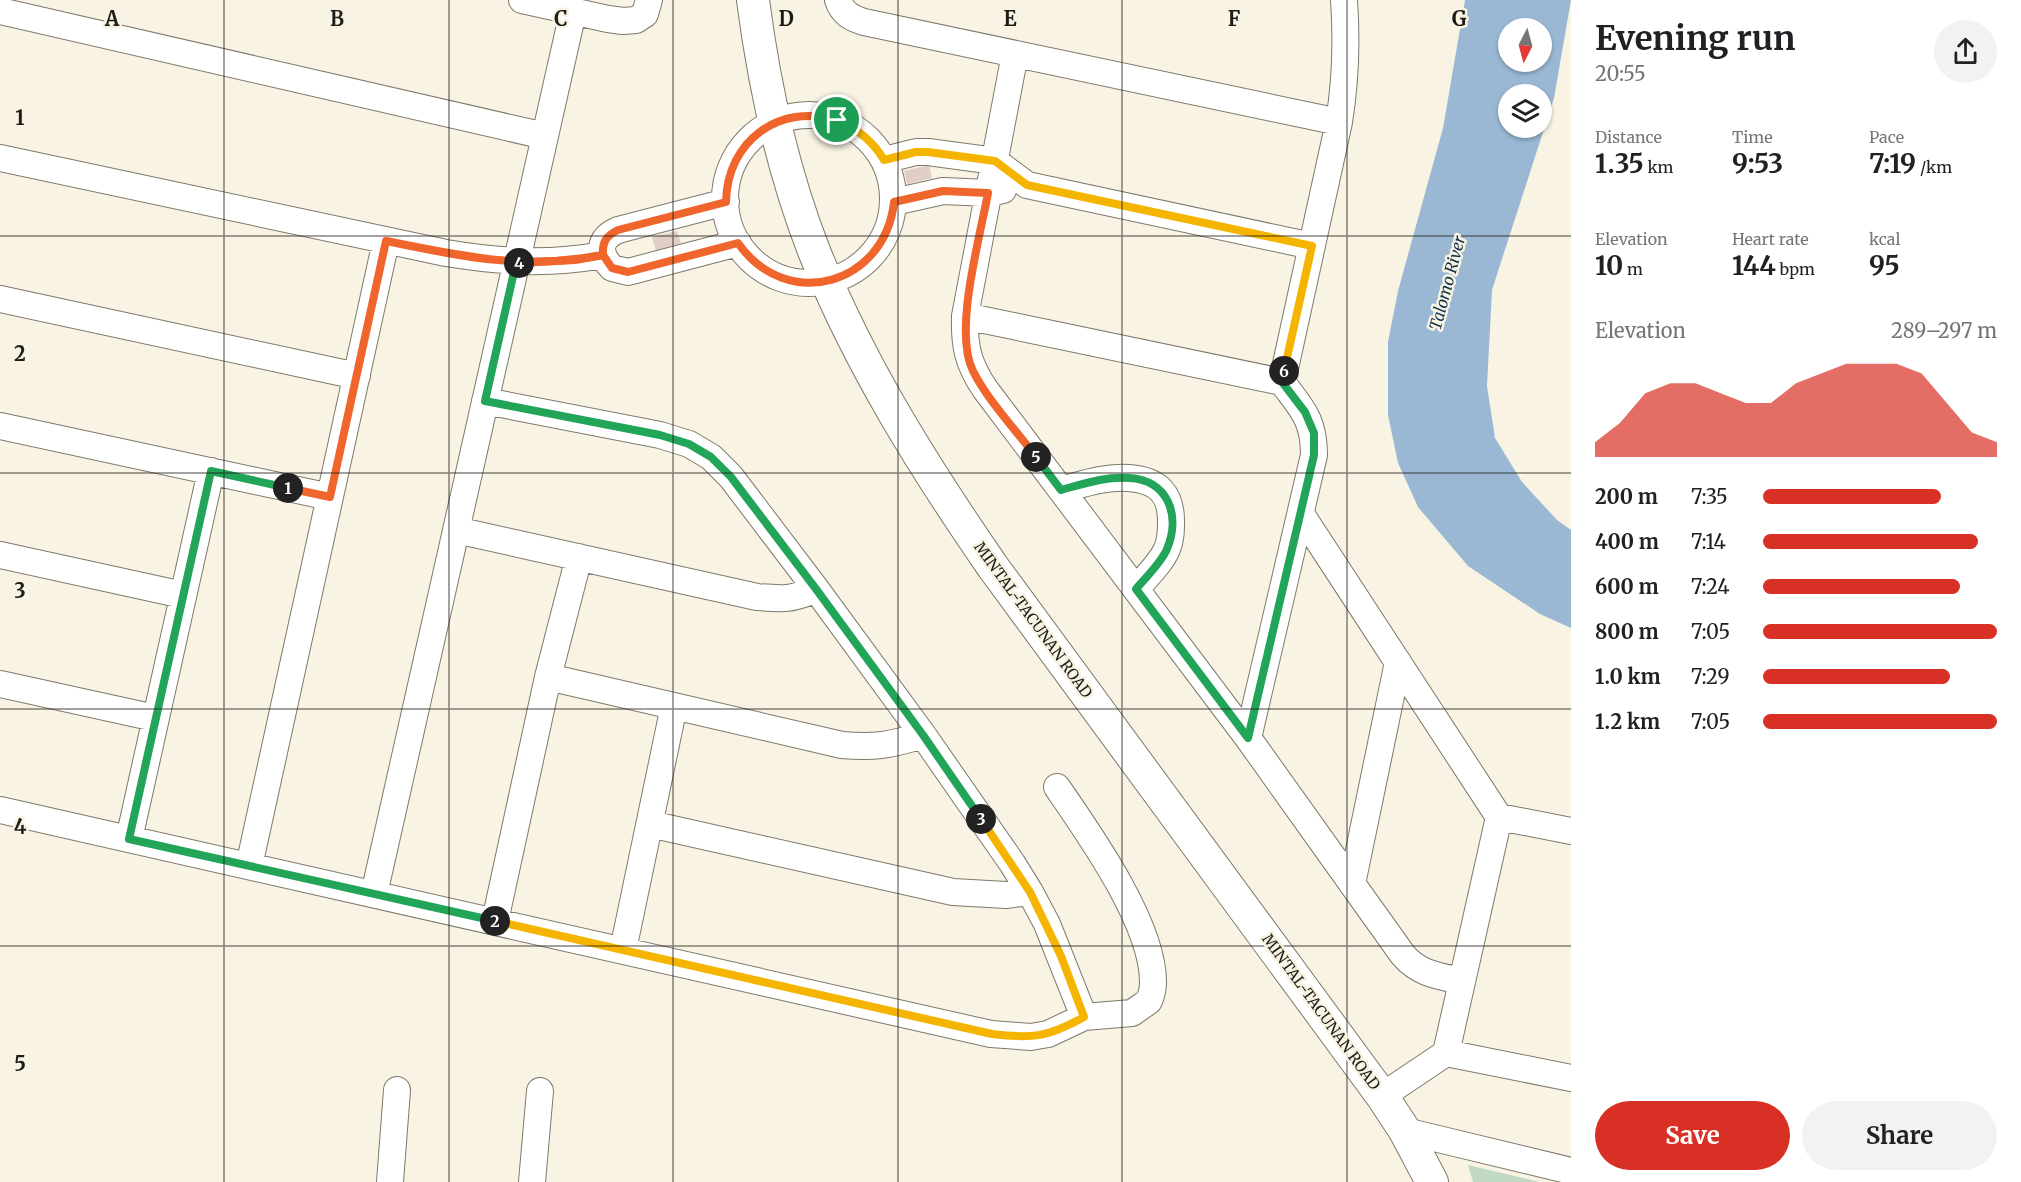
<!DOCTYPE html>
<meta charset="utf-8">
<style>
body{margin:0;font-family:Merriweather,serif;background:#f2f2f2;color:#202124;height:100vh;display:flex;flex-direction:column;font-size:22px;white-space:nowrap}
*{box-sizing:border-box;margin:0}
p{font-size:20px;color:#757577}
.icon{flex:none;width:33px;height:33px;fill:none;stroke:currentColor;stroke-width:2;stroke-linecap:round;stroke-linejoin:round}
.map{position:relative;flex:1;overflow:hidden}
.drawer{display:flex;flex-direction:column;background:#fff;width:450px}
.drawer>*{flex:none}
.needle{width:39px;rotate:186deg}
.controls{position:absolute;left:1498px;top:18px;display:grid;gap:12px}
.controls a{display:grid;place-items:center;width:54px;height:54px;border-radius:50%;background:#fff;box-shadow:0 2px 4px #0004;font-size:30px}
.pin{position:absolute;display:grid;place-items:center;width:51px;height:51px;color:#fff;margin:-26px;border:3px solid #fff;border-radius:50%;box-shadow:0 2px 6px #0007}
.km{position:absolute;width:30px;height:30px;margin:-15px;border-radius:50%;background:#222;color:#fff;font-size:16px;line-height:30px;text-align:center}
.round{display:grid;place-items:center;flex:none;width:63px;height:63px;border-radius:32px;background:#f2f2f2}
.summary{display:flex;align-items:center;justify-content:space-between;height:102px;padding:0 24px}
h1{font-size:33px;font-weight:700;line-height:45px}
.figures{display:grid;grid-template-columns:repeat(3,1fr);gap:9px;height:102px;padding:6px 24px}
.figures div{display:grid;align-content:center}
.figures b{font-size:26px;font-weight:700}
.figures small{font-size:16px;font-weight:400}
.figures p{font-size:16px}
.chart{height:168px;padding:12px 24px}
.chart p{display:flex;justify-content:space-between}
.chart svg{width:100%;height:108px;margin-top:6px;fill:#d93025;opacity:.7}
.primary-button{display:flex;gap:12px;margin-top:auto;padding:12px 24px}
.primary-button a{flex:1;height:69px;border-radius:36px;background:#d93025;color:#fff;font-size:24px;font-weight:700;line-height:69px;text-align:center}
.primary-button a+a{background:#f2f2f2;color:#202124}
ul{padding:0 24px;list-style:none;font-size:20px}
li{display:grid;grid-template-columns:96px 72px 1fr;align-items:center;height:45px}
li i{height:15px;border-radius:8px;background:#d93025}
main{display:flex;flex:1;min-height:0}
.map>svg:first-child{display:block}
.green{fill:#c0d9c5}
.water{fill:#9ab8d4;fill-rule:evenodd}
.building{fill:#e1cec7}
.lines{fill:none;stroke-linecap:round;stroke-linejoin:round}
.minor-casing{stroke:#7e796a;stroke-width:28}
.tertiary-casing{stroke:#7e796a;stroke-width:34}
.minor{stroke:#fff;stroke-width:26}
.tertiary{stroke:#fff;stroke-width:32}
.split-1-casing{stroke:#fff;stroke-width:12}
.split-2-casing{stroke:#fff;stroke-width:12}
.split-3-casing{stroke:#fff;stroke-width:12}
.split-4-casing{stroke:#fff;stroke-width:12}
.split-5-casing{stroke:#fff;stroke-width:12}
.split-6-casing{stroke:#fff;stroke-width:12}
.split-7-casing{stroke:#fff;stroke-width:12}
.split-1{stroke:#f0652b;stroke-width:8}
.split-2{stroke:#22a559;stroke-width:8}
.split-3{stroke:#f5b400;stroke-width:8}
.split-4{stroke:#22a559;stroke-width:8}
.split-5{stroke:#f0652b;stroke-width:8}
.split-6{stroke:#22a559;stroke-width:8}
.split-7{stroke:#f5b400;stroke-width:8}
.grid{fill:none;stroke:#1d1c16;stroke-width:1.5;stroke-opacity:0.55}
.labels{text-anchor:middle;stroke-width:5;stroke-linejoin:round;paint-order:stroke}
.street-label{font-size:15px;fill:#1d1c16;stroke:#f8f3e2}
.water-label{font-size:16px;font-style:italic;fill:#0c304d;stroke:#f8f3e2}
.grid-label{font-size:20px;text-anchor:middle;font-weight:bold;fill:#1d1c16;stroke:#f8f3e2;stroke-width:5;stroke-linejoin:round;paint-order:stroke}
</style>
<main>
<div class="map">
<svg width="1571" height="1182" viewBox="0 0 1571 1182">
<rect width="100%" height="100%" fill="#f8f3e2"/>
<!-- green -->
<path class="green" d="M 1468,1165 L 1540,1182 L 1473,1182 Z"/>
<!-- water -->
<path class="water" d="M 1465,0 L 1571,0 L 1554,98 L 1492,290 L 1487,386 L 1495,438 L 1522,482 L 1557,520 L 1571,530 L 1571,628 L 1540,614 L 1468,566 L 1418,507 L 1398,463 L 1388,415 L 1388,342 L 1398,291 L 1443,128 ZM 1509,28 L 1542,28 L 1542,62 L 1509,62 ZM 1509,94 L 1542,94 L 1542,128 L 1509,128 Z"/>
<!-- building -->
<path class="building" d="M 929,165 L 932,178 L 907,184 L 904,171 Z
M 677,231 L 681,243 L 656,251 L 652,237 Z"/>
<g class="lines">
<defs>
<path id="minor" d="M 522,0 L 608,19 L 623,21 L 636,20 L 645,14 L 649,0
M 838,0 C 842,13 851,18 864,22 L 1339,122
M 0,11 L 545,136
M 1015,54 L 965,316 C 964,346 968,364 985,389 L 1248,738 L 1403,955 C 1419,974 1439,976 1462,981
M725 199a84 84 0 1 1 168 0a84 84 0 1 1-168 0Z
M 0,158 L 446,253 C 501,262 547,265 603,255
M 884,160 L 916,152 L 928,152 L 995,161 L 1027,185 L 1312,246
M 726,202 L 618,230 C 598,239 598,253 612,268 L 628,272 L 738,243
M 894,202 L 943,191 L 988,193 L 1003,190
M 0,299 L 357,376
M 965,316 L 1282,382 C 1302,409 1314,419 1314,455 L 1248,738
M 1282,382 L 1339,122 C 1346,79 1347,43 1344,0
M 485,401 L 660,435 L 689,444 L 711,457 L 731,477 L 816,589 L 923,735 L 1012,863 L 1030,892 L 1047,924 L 1084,1017
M 0,426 L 330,497
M 1061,490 C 1083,484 1106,476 1129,478 C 1158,480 1171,494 1171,521 C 1171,530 1171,540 1167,549 C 1161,563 1146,577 1136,589
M 1301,514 L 1499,817 L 1571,831
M 456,530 L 757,597 C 783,599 792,600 816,589
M 0,555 L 183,595
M 548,677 L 842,745 C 875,748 891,745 923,735
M 0,684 L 155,718
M 0,810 L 991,1034 L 1031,1037 L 1048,1034 L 1084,1017 L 1132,1013 L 1149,1001 C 1151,996 1153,989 1153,983 C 1154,925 1090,835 1057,787
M 650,824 L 953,892 L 1006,895 L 1030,892
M 129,839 L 211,471
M 249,866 L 386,241
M 1352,884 L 1398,662
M 374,894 L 573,12
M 495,921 L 548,677 L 579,557
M 623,950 L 674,706
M 1446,1053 L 1571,1078
M 1382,1096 L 1446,1053 L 1499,817
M 1405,1131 L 1571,1171
M 390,1182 L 397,1090
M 532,1182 L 540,1091"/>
<path id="tertiary" d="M 753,0 C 764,85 783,172 814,251 C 859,364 924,467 993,567 L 1382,1096 L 1405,1131 L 1432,1182"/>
</defs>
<!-- minor casing -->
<use href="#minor" class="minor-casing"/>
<!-- tertiary casing -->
<use href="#tertiary" class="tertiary-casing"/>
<!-- minor -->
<use href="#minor" class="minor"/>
<!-- tertiary -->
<use href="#tertiary" class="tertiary"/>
</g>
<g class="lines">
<defs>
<path id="split-1" d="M 288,488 L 330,497 L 386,241 C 465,257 522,270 603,255 C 602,242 606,236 618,230 L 726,202 C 727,141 779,103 837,120"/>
<path id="split-2" d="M 288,488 L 211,471 L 129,839 L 495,921"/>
<path id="split-3" d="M 495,921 L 992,1034 C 1033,1039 1048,1037 1084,1017 L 1061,956 L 1030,892 L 981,819"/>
<path id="split-4" d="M 519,263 L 516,263 L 485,401 L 660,435 L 689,444 L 711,457 L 731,477 L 816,589 L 923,735 L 981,819"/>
<path id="split-5" d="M 519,263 L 575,260 L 603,255 L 612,268 L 628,272 L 738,243 C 787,313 885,285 894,202 L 943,191 L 988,193 C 980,238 953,331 973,371 C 988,401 1016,430 1036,457"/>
<path id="split-6" d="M 1036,457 L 1061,490 C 1083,484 1106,476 1129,478 C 1168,480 1181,515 1167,549 C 1161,563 1146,577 1136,589 L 1248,738 L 1314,455 L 1314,433 L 1305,412 L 1282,382 L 1284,371"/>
<path id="split-7" d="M 837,120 C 858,129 873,141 884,160 L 916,152 L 928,152 L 995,161 L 1027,185 L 1312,246 L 1284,371"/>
</defs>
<!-- split-1 casing -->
<use href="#split-1" class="split-1-casing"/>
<!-- split-2 casing -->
<use href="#split-2" class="split-2-casing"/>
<!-- split-3 casing -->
<use href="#split-3" class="split-3-casing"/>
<!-- split-4 casing -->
<use href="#split-4" class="split-4-casing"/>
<!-- split-5 casing -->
<use href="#split-5" class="split-5-casing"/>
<!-- split-6 casing -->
<use href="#split-6" class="split-6-casing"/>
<!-- split-7 casing -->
<use href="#split-7" class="split-7-casing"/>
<!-- split-1 -->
<use href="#split-1" class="split-1"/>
<!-- split-2 -->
<use href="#split-2" class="split-2"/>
<!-- split-3 -->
<use href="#split-3" class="split-3"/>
<!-- split-4 -->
<use href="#split-4" class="split-4"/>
<!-- split-5 -->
<use href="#split-5" class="split-5"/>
<!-- split-6 -->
<use href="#split-6" class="split-6"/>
<!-- split-7 -->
<use href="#split-7" class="split-7"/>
</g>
<!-- grid -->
<path class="grid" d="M 224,0 L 224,1182M 449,0 L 449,1182M 673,0 L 673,1182M 898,0 L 898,1182M 1122,0 L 1122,1182M 1347,0 L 1347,1182M 0,236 L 1571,236M 0,473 L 1571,473M 0,709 L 1571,709M 0,946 L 1571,946"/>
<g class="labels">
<!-- street labels -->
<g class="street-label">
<text transform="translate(1033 620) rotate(54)" y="5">MINTAL-TACUNAN ROAD</text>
<text transform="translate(1321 1012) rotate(54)" y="5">MINTAL-TACUNAN ROAD</text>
</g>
<!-- water labels -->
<g class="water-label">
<text transform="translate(1447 283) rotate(-75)" y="6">Talomo River</text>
</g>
</g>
<g class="grid-label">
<text x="112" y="26">A</text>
<text x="337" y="26">B</text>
<text x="561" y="26">C</text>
<text x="786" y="26">D</text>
<text x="1010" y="26">E</text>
<text x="1234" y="26">F</text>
<text x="1459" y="26">G</text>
<text x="20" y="125">1</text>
<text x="20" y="361">2</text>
<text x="20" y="598">3</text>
<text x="20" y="834">4</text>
<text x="20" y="1071">5</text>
</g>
</svg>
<div class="controls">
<a><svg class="needle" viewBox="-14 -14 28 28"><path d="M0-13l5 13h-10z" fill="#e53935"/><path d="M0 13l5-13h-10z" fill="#757577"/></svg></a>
<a><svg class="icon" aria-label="layers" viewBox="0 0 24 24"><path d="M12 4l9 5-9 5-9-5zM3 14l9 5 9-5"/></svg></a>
</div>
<div class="pin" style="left:837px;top:120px;background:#1e9e55"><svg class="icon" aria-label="arrive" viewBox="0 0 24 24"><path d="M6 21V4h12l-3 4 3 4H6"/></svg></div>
<b class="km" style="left:288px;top:488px">1</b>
<b class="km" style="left:495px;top:921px">2</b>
<b class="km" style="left:981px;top:819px">3</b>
<b class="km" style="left:519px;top:263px">4</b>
<b class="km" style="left:1036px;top:457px">5</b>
<b class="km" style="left:1284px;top:371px">6</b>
</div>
<section class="drawer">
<div class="summary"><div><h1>Evening run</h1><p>20:55</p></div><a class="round"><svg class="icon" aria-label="share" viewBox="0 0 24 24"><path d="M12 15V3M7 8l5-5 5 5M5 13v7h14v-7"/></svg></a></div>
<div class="figures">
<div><p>Distance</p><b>1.35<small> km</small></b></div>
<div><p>Time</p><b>9:53</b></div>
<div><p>Pace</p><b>7:19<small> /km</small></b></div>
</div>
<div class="figures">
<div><p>Elevation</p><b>10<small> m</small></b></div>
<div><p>Heart rate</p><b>144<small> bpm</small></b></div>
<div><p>kcal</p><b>95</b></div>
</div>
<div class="chart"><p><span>Elevation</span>289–297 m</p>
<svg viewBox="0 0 160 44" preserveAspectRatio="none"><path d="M0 44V38L10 30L20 18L30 14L40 14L50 18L60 22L70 22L80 14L90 10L100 6L110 6L120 6L130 10L140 22L150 34L160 38V44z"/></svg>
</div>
<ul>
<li><b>200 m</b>7:35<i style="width:76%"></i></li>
<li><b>400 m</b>7:14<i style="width:92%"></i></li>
<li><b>600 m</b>7:24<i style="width:84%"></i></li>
<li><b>800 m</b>7:05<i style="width:100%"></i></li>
<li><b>1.0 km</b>7:29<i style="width:80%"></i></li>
<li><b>1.2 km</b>7:05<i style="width:100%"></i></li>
</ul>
<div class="primary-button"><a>Save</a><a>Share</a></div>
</section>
</main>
